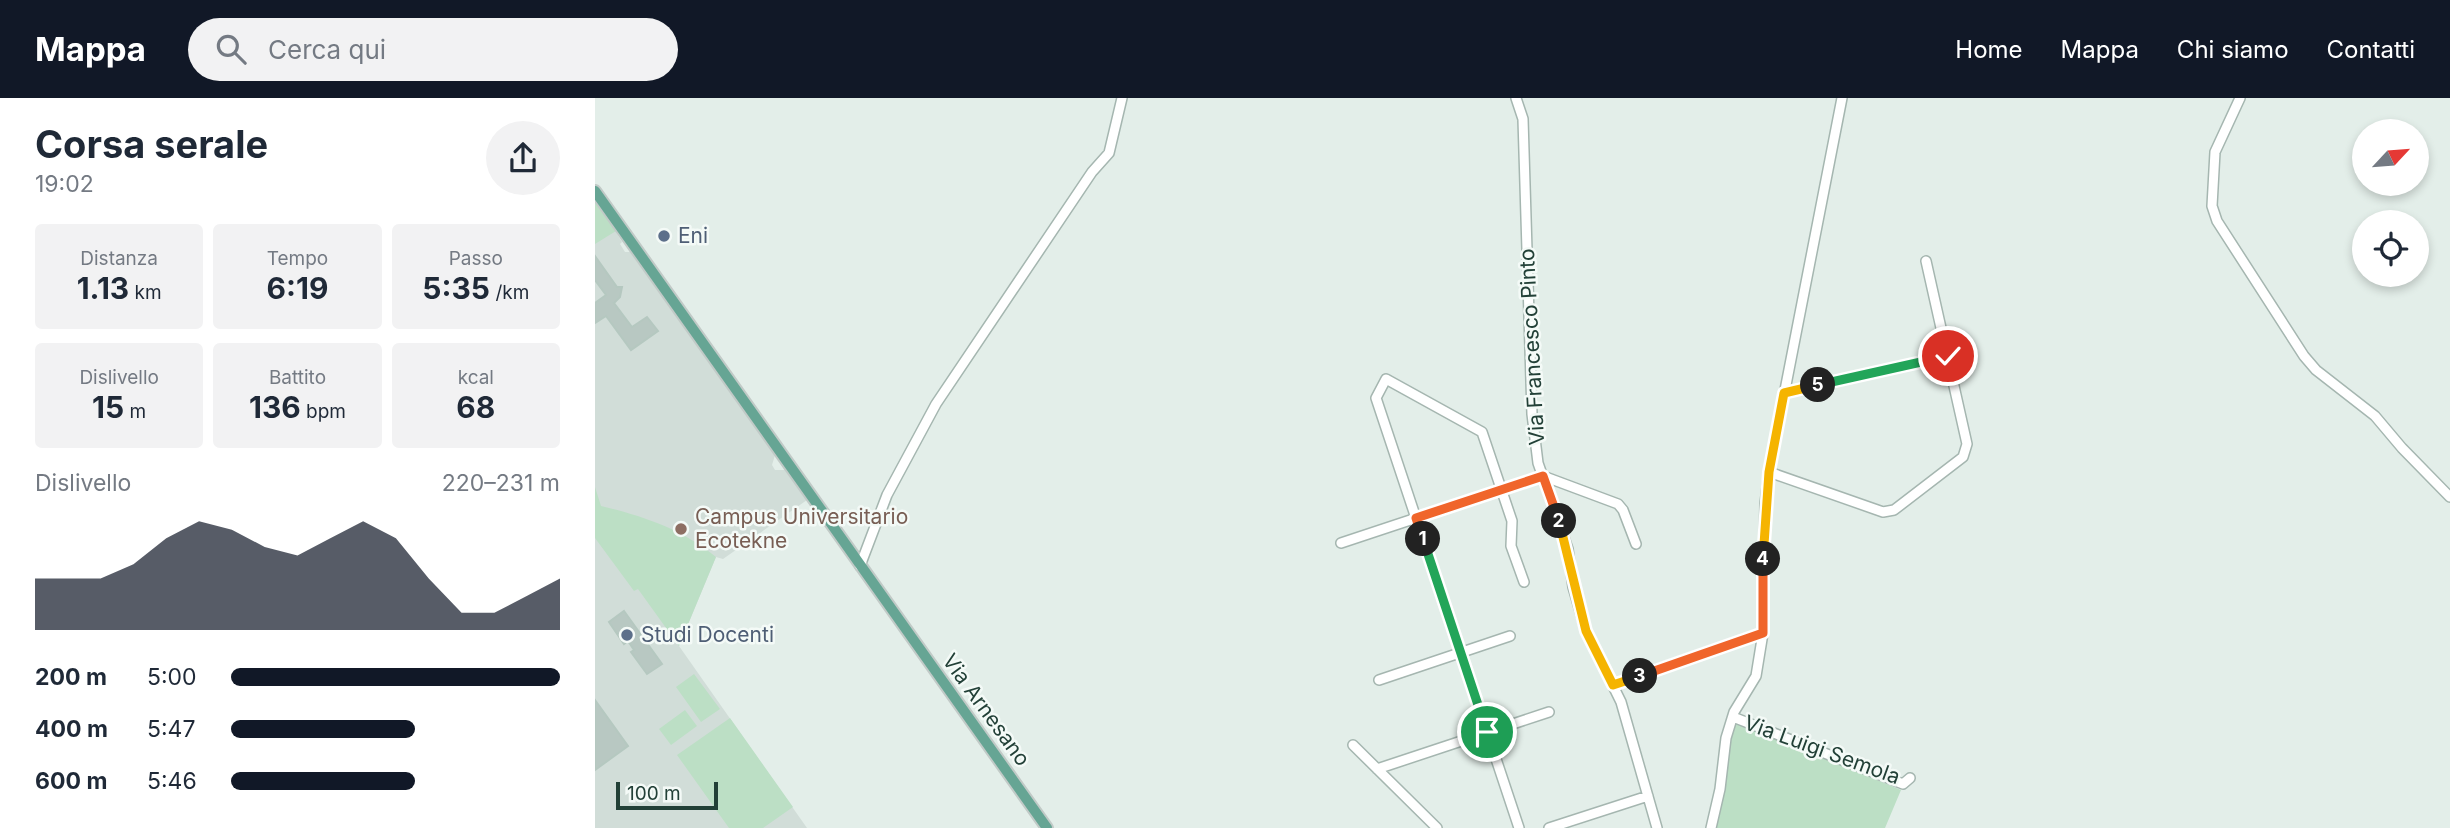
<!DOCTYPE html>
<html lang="it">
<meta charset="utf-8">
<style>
body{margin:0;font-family:Inter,sans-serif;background:#f2f2f3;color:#1f2937;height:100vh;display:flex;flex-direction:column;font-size:26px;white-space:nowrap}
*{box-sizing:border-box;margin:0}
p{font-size:23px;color:#747a83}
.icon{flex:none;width:38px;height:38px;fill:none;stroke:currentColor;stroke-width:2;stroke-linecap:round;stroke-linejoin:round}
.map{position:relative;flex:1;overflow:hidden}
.panel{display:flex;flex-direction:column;background:#fff;width:595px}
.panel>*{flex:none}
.needle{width:46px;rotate:64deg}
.buttons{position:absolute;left:1757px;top:21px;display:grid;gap:14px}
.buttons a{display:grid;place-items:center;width:77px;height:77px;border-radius:50%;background:#fff;box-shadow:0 4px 10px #0003;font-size:35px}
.scale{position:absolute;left:21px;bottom:18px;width:102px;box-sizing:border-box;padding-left:7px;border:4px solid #224037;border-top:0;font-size:19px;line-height:24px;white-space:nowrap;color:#224037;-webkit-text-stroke:5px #f4faf7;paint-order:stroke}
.pin{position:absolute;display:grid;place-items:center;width:60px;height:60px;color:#fff;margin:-30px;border:4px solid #fff;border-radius:50%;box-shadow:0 2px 7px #0007}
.km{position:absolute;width:35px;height:35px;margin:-18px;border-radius:50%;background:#222;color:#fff;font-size:19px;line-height:35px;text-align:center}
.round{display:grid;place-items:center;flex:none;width:74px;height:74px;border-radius:37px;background:#f2f2f3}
.headline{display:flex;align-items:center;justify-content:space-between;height:119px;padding:0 35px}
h1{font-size:38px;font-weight:700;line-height:52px}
.stats{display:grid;grid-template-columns:repeat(3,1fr);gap:10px;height:119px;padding:7px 35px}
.stats div{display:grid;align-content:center;border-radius:7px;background:#f2f2f3;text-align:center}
.stats b{font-size:30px;font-weight:700}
.stats small{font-size:19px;font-weight:400}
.stats p{font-size:19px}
.chart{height:196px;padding:14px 35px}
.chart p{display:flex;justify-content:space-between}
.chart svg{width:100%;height:126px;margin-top:7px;fill:#111827;opacity:.7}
ul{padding:0 35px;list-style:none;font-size:23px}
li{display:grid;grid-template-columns:112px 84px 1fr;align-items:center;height:52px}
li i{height:18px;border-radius:9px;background:#111827}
header{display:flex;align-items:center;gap:42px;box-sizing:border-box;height:98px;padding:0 35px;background:#111827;color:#fff}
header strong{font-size:33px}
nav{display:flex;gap:38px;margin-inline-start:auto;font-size:24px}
.search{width:490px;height:63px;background:#f2f2f3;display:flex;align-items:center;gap:18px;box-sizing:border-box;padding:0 24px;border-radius:38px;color:#747a83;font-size:26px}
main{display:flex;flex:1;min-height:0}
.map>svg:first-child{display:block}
.built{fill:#d1ddd8}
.green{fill:#bcdfc5}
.building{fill:#b8c8c2;stroke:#b5c8c0;stroke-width:2}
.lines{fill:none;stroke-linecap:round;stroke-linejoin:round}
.minor-casing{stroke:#a5b6b0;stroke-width:12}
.major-casing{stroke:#c1cac7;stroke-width:14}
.minor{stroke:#fff;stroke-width:9}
.major{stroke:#66a594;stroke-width:10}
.split-1-casing{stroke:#fff;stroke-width:14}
.split-2-casing{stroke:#fff;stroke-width:14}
.split-3-casing{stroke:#fff;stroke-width:14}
.split-4-casing{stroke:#fff;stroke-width:14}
.split-5-casing{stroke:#fff;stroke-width:14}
.split-6-casing{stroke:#fff;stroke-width:14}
.split-1{stroke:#22a559;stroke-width:9}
.split-2{stroke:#f0652b;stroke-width:9}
.split-3{stroke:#f5b400;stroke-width:9}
.split-4{stroke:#f0652b;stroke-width:9}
.split-5{stroke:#f5b400;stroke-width:9}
.split-6{stroke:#22a559;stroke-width:9}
.service-dot{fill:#5c6f8a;stroke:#f4faf7;stroke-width:2.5}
.education-dot{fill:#8d6e63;stroke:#f4faf7;stroke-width:2.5}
.labels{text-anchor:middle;stroke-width:5;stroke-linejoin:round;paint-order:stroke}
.service-label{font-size:21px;fill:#4e5e75;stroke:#f4faf7;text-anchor:start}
.street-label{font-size:21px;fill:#224037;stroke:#f4faf7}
.education-label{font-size:21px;fill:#785e54;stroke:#f4faf7;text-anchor:start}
</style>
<header>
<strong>Mappa</strong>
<div class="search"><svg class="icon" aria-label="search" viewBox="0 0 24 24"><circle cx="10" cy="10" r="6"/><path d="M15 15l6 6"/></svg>Cerca qui</div>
<nav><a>Home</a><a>Mappa</a><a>Chi siamo</a><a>Contatti</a></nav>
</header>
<main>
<section class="panel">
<div class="headline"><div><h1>Corsa serale</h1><p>19:02</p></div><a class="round"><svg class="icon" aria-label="share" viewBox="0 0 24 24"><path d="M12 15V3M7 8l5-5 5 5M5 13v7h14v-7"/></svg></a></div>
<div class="stats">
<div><p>Distanza</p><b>1.13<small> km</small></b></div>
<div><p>Tempo</p><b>6:19</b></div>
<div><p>Passo</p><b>5:35<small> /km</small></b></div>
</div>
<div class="stats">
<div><p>Dislivello</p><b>15<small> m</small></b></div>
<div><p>Battito</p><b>136<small> bpm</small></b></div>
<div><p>kcal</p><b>68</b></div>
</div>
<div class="chart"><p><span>Dislivello</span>220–231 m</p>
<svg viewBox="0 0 160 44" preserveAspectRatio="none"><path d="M0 44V26L10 26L20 26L30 21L40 12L50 6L60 9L70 15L80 18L90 12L100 6L110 12L120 26L130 38L140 38L150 32L160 26V44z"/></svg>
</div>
<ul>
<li><b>200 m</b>5:00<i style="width:100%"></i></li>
<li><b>400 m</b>5:47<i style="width:56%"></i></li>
<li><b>600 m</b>5:46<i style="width:56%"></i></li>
</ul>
</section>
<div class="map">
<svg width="1855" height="730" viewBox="0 0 1855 730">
<rect width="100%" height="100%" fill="#e3eee9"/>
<!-- built -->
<path class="built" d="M 0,100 L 27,144 L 25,146 L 30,154 L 35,154 L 180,357 L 177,367 L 180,372 L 190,372 L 212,402 L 128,461 L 121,459 L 84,548 L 212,730 L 0,730 Z"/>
<!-- green -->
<path class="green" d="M 0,100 L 21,133 L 0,146 Z
M 0,389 L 6,408 C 48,418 87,431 121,459 L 84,548 L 43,491 L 39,493 L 0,440 Z
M 99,576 L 125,611 L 106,624 L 81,589 Z
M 90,612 L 102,628 L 76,647 L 64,631 Z
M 135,620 L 198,709 L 168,730 L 134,730 L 82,657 Z
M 1140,623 L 1306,692 L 1290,730 L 1119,730 L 1133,641 Z"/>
<!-- building -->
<path class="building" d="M 0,158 L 22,189 L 27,189 L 25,199 L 19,205 L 37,229 L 52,219 L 63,233 L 36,252 L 11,218 L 0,225 L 0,205 L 11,197 L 0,182 Z
M 29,513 L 67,566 L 52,576 L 36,554 L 39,552 L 33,543 L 29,546 L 14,524 Z
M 0,602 L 33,648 L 0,672 Z"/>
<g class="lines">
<defs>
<path id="minor" d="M 921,0 L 928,21 L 937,316 L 943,365 L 973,451 L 978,489 L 991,533 L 1026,604 L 1062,730
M 1645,0 L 1620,54 L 1617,108 L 1622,123 L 1709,258 L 1721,272 L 1780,318 L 1807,350 L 1855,399
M 1189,295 L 1353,258
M 1174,374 L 1288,414 L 1299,412 L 1368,359 L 1372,346 L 1331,163
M 746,445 L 948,378 L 1023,406 L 1028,412 L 1041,446
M 265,468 L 292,397 L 341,306 L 497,74 L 514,55 L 527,0
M 784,582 L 915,538
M 1018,587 L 1168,535
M 1138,619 L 1308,686 L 1315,680
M 758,647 L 842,730
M 782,671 L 954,614
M 924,730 L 781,300 L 791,281 L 887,334 L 917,423 L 916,448 L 929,484
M 954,730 L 1053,698
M 1116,730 L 1125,691 L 1131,640 L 1139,614 L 1161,578 L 1168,535 L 1170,406 L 1174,374 L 1247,0"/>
<path id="major" d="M 0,93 L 452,730"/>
</defs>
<!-- minor casing -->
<use href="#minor" class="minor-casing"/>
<!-- major casing -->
<use href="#major" class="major-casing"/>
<!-- minor -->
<use href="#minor" class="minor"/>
<!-- major -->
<use href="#major" class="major"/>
</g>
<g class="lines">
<defs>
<path id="split-1" d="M 828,441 L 892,634"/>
<path id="split-2" d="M 828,441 L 821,420 L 948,378 L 964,423"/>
<path id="split-3" d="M 964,423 L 991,533 L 1018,587 L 1045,578"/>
<path id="split-4" d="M 1045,578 L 1168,535 L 1168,461"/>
<path id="split-5" d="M 1168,461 L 1174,374 L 1189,295 L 1223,287"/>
<path id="split-6" d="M 1223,287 L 1353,258"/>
</defs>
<!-- split-1 casing -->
<use href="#split-1" class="split-1-casing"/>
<!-- split-2 casing -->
<use href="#split-2" class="split-2-casing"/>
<!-- split-3 casing -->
<use href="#split-3" class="split-3-casing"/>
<!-- split-4 casing -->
<use href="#split-4" class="split-4-casing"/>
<!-- split-5 casing -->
<use href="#split-5" class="split-5-casing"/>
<!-- split-6 casing -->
<use href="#split-6" class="split-6-casing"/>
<!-- split-1 -->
<use href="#split-1" class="split-1"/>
<!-- split-2 -->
<use href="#split-2" class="split-2"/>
<!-- split-3 -->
<use href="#split-3" class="split-3"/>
<!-- split-4 -->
<use href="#split-4" class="split-4"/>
<!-- split-5 -->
<use href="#split-5" class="split-5"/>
<!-- split-6 -->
<use href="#split-6" class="split-6"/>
</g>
<!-- markers -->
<g class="service-dot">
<circle cx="69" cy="138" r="7"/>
<circle cx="32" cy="537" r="7"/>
</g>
<circle class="education-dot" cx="86" cy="431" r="7"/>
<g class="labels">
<!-- service labels -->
<g class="service-label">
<text x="83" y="145">Eni</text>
<text x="46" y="544">Studi Docenti</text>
</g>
<!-- street labels -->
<g class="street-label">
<text transform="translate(937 249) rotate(-93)" y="7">Via Francesco Pinto</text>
<text transform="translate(391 612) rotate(54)" y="7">Via Arnesano</text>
<text transform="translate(1227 652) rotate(20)" y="7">Via Luigi Semola</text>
</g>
<!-- education labels -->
<g class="education-label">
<text x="100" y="426">Campus Universitario<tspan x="100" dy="24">Ecotekne</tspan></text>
</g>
</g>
</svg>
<div class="buttons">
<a><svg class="needle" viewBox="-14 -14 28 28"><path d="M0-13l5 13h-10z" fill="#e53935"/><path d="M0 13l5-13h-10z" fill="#747a83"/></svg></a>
<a><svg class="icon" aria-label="locate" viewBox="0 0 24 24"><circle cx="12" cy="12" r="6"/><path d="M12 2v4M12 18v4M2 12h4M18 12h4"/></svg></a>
</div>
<div class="scale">100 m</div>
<div class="pin" style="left:892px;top:634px;background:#1e9e55"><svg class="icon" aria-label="arrive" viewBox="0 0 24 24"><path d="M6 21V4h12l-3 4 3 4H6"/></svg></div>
<div class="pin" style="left:1353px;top:258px;background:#d93025"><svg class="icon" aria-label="check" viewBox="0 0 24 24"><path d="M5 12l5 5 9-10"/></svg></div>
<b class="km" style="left:828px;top:441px">1</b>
<b class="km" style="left:964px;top:423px">2</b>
<b class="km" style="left:1045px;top:578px">3</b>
<b class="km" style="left:1168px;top:461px">4</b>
<b class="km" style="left:1223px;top:287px">5</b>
</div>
</main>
